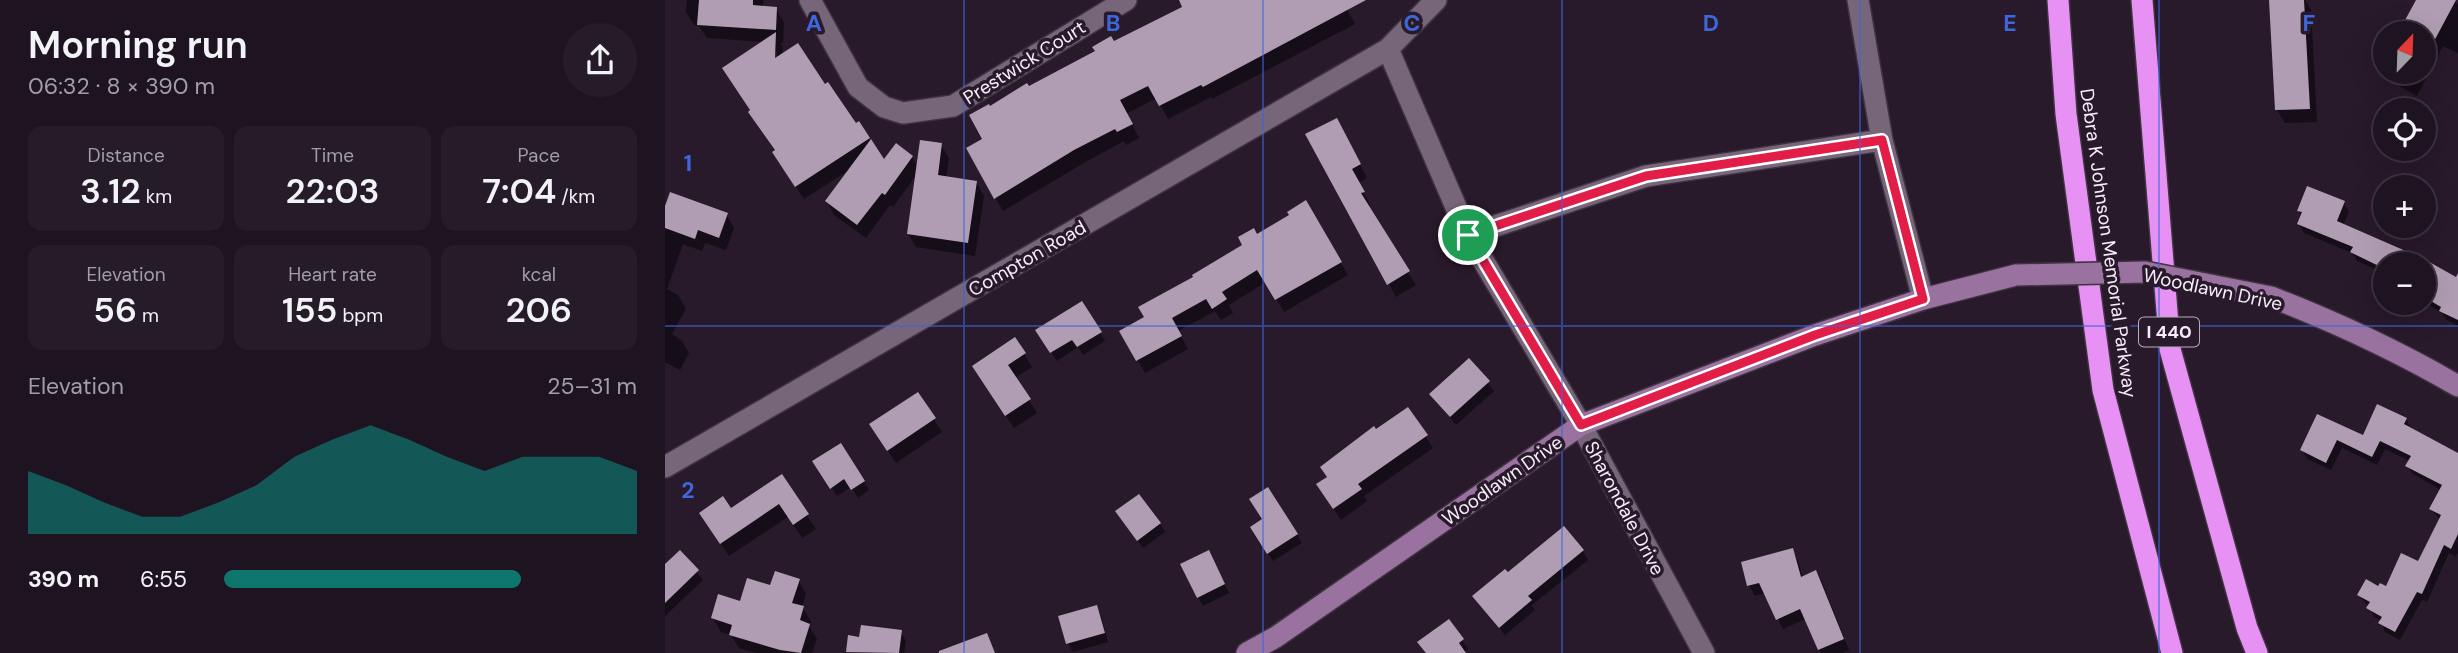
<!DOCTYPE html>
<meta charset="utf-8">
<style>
body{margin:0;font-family:"DM Sans",sans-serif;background:#261c29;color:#f1f3f6;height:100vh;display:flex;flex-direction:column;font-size:26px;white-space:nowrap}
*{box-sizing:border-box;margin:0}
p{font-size:23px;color:#a19ea5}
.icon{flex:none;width:38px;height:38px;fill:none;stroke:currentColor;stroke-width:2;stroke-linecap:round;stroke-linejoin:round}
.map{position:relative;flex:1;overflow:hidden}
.details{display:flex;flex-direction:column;background:#1e1320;width:665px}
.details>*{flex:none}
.needle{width:46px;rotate:23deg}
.buttons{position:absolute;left:1708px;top:21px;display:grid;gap:14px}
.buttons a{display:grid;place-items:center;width:63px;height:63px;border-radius:50%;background:#1e1320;box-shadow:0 7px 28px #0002,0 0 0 2px #3c323e;font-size:35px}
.pin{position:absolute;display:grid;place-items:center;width:60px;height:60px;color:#fff;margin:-30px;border:4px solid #fff;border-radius:50%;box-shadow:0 2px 7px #0007}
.round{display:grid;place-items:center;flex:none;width:74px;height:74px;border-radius:37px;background:#261c29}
.headline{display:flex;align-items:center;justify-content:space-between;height:119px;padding:0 28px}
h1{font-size:38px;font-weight:600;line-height:52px}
.figures{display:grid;grid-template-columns:repeat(3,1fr);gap:10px;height:119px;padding:7px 28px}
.figures div{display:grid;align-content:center;border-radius:14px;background:#261c29;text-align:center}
.figures b{font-size:35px;font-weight:600}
.figures small{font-size:19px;font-weight:400}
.figures p{font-size:19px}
.chart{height:196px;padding:14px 28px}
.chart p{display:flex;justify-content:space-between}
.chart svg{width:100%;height:126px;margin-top:7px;fill:#0f766e;opacity:.7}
ul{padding:0 28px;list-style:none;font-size:23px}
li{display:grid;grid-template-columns:112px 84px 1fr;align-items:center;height:52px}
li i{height:18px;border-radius:9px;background:#0f766e}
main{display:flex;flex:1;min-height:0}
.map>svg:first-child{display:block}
.shadow{fill:#0007;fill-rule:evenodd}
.building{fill:#b19db3}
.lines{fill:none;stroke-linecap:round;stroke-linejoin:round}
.street-casing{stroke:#3f3341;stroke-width:24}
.secondary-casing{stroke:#3f3341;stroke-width:24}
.highway-casing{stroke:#3f3341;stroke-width:24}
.street{stroke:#77657a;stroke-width:21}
.secondary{stroke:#99729f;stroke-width:21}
.highway{stroke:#e791f4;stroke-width:21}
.secondary-bridge-casing{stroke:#3f3341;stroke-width:24;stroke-linecap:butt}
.secondary-bridge{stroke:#99729f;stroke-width:21}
.route-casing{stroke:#fff;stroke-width:14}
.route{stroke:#e11d48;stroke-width:9}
.grid{fill:none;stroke:#3e66dd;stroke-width:2;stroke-opacity:0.55}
.labels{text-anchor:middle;stroke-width:7;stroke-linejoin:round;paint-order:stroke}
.shield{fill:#28192b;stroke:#b9adbb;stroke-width:2}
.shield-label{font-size:18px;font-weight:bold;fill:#f7edf9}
.street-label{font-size:19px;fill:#f7edf9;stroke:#28192b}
.grid-label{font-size:23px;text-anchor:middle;font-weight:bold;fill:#3e66dd;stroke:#28192b;stroke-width:7;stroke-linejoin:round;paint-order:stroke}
</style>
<main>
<section class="details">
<div class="headline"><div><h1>Morning run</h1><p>06:32 · 8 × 390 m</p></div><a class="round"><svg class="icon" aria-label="share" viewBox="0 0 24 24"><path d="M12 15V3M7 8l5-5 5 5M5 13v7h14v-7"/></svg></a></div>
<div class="figures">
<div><p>Distance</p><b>3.12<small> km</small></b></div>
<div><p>Time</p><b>22:03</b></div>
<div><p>Pace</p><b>7:04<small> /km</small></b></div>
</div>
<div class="figures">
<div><p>Elevation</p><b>56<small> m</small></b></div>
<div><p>Heart rate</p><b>155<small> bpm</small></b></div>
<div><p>kcal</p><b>206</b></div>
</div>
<div class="chart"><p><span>Elevation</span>25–31 m</p>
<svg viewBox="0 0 160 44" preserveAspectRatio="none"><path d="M0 44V22L10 27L20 33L30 38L40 38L50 33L60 27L70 17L80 11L90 6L100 11L110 17L120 22L130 17L140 17L150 17L160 22V44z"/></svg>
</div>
<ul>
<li><b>390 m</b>6:55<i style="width:72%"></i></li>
</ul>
</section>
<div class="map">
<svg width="1793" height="653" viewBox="0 0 1793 653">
<rect width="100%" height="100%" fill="#28192b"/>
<!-- shadow -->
<path class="shadow" d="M 22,0 L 99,0 L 97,8 L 111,9 L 119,22 L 118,43 L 115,43 L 118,47 L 117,55 L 160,87 L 191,125 L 193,123 L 219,162 L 247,157 L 253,168 L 276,145 L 284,158 L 281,178 L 311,182 L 319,196 L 310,256 L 251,247 L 243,234 L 252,174 L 228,207 L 225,205 L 201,238 L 169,215 L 162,201 L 184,170 L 139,199 L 117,166 L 111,152 L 100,42 L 42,38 L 34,26 L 29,25 L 21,12 ZM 108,52 L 112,52 L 111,67 Z
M 528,0 L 677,0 L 690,24 L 547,99 L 546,97 L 503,119 L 492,98 L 461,114 L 474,138 L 461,145 L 459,141 L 417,164 L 338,211 L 303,149 L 319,140 L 324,109 L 520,7 Z
M 1606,0 L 1640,0 L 1646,10 L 1652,122 L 1620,123 L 1612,110 Z
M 1753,0 L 1790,1 L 1793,5 L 1793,53 L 1778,46 L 1752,96 L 1723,80 L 1716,69 L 1720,61 L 1720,72 L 1759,72 L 1759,33 L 1735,33 Z
M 679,134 L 702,178 L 693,183 L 706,206 L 703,207 L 751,285 L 731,297 L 643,135 Z
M 1747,180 L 1765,189 L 1770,197 L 1761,215 L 1759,214 L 1759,187 L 1743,187 Z
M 640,203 L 683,275 L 619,312 L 601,282 L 564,305 L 568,313 L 556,320 L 550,311 L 513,331 L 523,349 L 480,373 L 457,331 L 481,318 L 530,277 L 626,215 Z
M 1679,203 L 1684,212 L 1678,225 L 1751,259 L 1793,281 L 1793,326 L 1782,320 L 1777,313 L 1759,302 L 1759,264 L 1720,264 L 1720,274 L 1692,261 L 1687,253 L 1639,233 L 1634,224 L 1637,216 L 1634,211 Z
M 0,206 L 61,214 L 69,228 L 61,250 L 40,243 L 37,251 L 18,244 L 2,289 L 13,295 L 21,309 L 7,334 L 16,340 L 24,353 L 15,370 L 0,362 Z
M 417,303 L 440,341 L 418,355 L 413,347 L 392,361 L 373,331 Z
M 359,354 L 367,367 L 350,378 L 372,413 L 349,428 L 317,380 Z
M 804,361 L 829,391 L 791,425 L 767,394 Z
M 253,394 L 277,432 L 231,463 L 214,438 Z
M 743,409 L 768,448 L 699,496 L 702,501 L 676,520 L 660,496 L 711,431 Z
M 1653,416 L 1699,438 L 1741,419 L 1746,428 L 1793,455 L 1793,552 L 1791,557 L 1784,553 L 1762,602 L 1757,600 L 1735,640 L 1720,632 L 1716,621 L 1709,617 L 1705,606 L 1700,603 L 1694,595 L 1714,589 L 1722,589 L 1754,563 L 1775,520 L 1766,509 L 1776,490 L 1748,474 L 1742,466 L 1745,461 L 1720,449 L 1712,465 L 1677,448 L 1666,470 L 1642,459 L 1637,450 Z
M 150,461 L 199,482 L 204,490 L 193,498 L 186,487 L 172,496 Z
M 116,476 L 151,529 L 137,538 L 123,517 L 64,556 L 44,526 Z
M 458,521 L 495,524 L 500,532 L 478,548 Z
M 632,534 L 637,543 L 608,561 L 592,537 Z
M 1127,550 L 1133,561 L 1138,578 L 1151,572 L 1157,582 L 1184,650 L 1178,653 L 1156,653 L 1141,619 L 1118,629 L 1100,593 L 1090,596 L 1084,585 Z
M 918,551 L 923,560 L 867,605 L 870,610 L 840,635 L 809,596 L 843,575 Z
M 15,552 L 38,580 L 0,616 L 0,566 Z
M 548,561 L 564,593 L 538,606 L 533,597 Z
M 134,581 L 141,594 L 137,607 L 146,621 L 144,626 L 152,639 L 147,653 L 92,653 L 74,648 L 66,635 L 56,632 L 48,618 L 106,587 Z
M 431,607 L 436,616 L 443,642 L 408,652 L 403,643 Z
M 784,621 L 803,649 L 799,653 L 761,653 Z
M 236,632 L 241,641 L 239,653 L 183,652 L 196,639 Z"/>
<!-- building -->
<path class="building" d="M 34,0 L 88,0 L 88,5 L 112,7 L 111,30 L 32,25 Z
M 514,0 L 701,0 L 538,87 L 536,85 L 494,106 L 483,86 L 455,100 L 468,124 L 452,132 L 450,129 L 409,150 L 329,199 L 301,148 L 317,139 L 304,115 L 324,104 L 325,106 L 362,83 L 364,86 L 430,51 L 427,47 L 446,36 L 449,41 L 517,7 Z
M 1604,0 L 1639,0 L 1645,109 L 1610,110 Z
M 1751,0 L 1791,0 L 1759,60 L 1759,33 L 1733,33 Z
M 111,32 L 110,58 L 133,43 L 160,84 L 163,82 L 191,123 L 194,121 L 205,138 L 130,187 L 107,152 L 110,150 L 83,112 L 85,110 L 57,68 Z
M 672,118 L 696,164 L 687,169 L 700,192 L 696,193 L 745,271 L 722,285 L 640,134 Z
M 206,139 L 219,159 L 231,143 L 248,156 L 220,195 L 217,193 L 192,225 L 160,201 Z
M 255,140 L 277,143 L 273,175 L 312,181 L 303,243 L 242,234 Z
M 1642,186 L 1680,201 L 1672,221 L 1759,259 L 1791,277 L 1793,273 L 1793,320 L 1774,311 L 1776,307 L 1759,297 L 1759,264 L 1720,264 L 1720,269 L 1685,252 L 1688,247 L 1632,224 L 1637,212 L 1632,211 Z
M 5,192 L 63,213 L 54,238 L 33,230 L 30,239 L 0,228 L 0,206 Z
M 641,200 L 677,262 L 610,300 L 592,270 L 557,292 L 562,299 L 547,309 L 541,299 L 507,318 L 517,336 L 471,361 L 454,331 L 479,317 L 473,307 L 528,277 L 527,275 L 577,245 L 573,237 L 589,228 L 592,234 L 624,215 L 622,212 Z
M 417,301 L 437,332 L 412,347 L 407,340 L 385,353 L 370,330 Z
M 350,337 L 361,353 L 343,365 L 366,399 L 340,416 L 307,366 Z
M 804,358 L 825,381 L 785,417 L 764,394 Z
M 253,392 L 271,418 L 222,451 L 204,424 Z
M 1712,404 L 1742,418 L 1739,424 L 1793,453 L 1793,534 L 1786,549 L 1779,545 L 1757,594 L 1752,592 L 1730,632 L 1713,623 L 1717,617 L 1701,608 L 1705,602 L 1692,595 L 1701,579 L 1713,586 L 1715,583 L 1721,586 L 1736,553 L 1753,561 L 1776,515 L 1764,509 L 1777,485 L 1740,466 L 1746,456 L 1715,441 L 1707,457 L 1672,440 L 1661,463 L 1635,450 L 1652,414 L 1698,435 Z
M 743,407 L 763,435 L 693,484 L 697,489 L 668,509 L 651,484 L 662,477 L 655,467 L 709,426 L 711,429 Z
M 176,443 L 200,481 L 186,490 L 179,479 L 165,489 L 147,461 Z
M 117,474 L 144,514 L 128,525 L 114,504 L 55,544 L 34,513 L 58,496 L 66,508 Z
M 603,487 L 633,534 L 602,554 L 585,527 L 597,519 L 584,499 Z
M 474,494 L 496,523 L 472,541 L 450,511 Z
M 899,526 L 919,550 L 863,596 L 867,600 L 834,628 L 807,596 L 840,569 L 843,572 Z
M 1128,548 L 1136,577 L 1151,570 L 1179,639 L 1153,650 L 1135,609 L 1111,620 L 1094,583 L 1082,586 L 1076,562 Z
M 15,550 L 34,570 L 0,603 L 0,564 Z
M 544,550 L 560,584 L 532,598 L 515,564 Z
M 110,571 L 135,579 L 127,603 L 139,606 L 135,620 L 145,624 L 136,653 L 115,650 L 64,635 L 67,625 L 46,618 L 53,594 L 75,601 L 82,578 L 105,585 Z
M 432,605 L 440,633 L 401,644 L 393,616 Z
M 784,619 L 799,639 L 794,643 L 801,653 L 761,653 L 752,642 Z
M 196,625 L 237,630 L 234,653 L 181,652 L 183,635 L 194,637 Z
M 322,633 L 330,653 L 274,653 L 274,651 Z"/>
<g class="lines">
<defs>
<path id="street" d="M 145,0 L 193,87 L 219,107 L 238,113 L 288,106 L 461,0
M 1193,0 L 1217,140 L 1258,299
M 723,49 L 803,235 L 916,425 L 1039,653
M 803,235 L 981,176 L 1217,140
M 0,467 L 723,49 L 771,0"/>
<path id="secondary" d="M 1606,297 C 1673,323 1731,350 1793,386
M 582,653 L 611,637 L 916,425 L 1150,335 L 1258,299 L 1351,275"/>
<path id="highway" d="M 1393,0 L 1401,114 L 1438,390 L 1507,653
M 1477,0 L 1505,349 L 1582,628 L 1592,653"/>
</defs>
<!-- street casing -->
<use href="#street" class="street-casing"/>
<!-- secondary casing -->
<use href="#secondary" class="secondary-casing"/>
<!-- highway casing -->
<use href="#highway" class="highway-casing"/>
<!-- street -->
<use href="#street" class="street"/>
<!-- secondary -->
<use href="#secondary" class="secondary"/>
<!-- highway -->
<use href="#highway" class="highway"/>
<defs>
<path id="secondary-bridge" d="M 1351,275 L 1480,272 L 1606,297"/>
</defs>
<!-- secondary-bridge casing -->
<use href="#secondary-bridge" class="secondary-bridge-casing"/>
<!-- secondary-bridge -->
<use href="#secondary-bridge" class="secondary-bridge"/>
</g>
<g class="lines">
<defs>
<path id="route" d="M 1217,140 L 1258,299 L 1150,335 L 916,425 L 803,235 L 981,176 Z"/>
</defs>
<!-- route casing -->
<use href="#route" class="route-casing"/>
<!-- route -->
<use href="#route" class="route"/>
</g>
<!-- grid -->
<path class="grid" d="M 299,0 L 299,653M 598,0 L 598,653M 897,0 L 897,653M 1195,0 L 1195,653M 1494,0 L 1494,653M 0,326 L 1793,326"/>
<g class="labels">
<!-- shield labels -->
<rect class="shield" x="1474" y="317.5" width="60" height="29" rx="5"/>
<g class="shield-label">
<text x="1504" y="338">I 440</text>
</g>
<!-- street labels -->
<g class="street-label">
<text transform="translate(359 62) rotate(-32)" y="7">Prestwick Court</text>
<text transform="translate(1444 243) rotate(82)" y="7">Debra K Johnson Memorial Parkway</text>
<text transform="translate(362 258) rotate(-30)" y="7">Compton Road</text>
<text transform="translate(1548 289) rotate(12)" y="7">Woodlawn Drive</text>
<text transform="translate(837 480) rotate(-35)" y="7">Woodlawn Drive</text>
<text transform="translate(960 508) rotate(62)" y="7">Sharondale Drive</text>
</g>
</g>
<g class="grid-label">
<text x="149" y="31">A</text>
<text x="448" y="31">B</text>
<text x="747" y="31">C</text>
<text x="1046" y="31">D</text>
<text x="1345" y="31">E</text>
<text x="1644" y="31">F</text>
<text x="23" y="171">1</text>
<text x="23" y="498">2</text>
</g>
</svg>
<div class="buttons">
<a><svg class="needle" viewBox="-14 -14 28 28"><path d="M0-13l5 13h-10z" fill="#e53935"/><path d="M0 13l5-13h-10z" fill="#a19ea5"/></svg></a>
<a><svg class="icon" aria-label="locate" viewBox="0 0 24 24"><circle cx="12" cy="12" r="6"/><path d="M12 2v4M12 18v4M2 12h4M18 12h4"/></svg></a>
<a>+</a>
<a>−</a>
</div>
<div class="pin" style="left:803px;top:235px;background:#1e9e55"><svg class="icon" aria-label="arrive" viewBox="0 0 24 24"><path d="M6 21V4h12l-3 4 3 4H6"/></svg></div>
</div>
</main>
